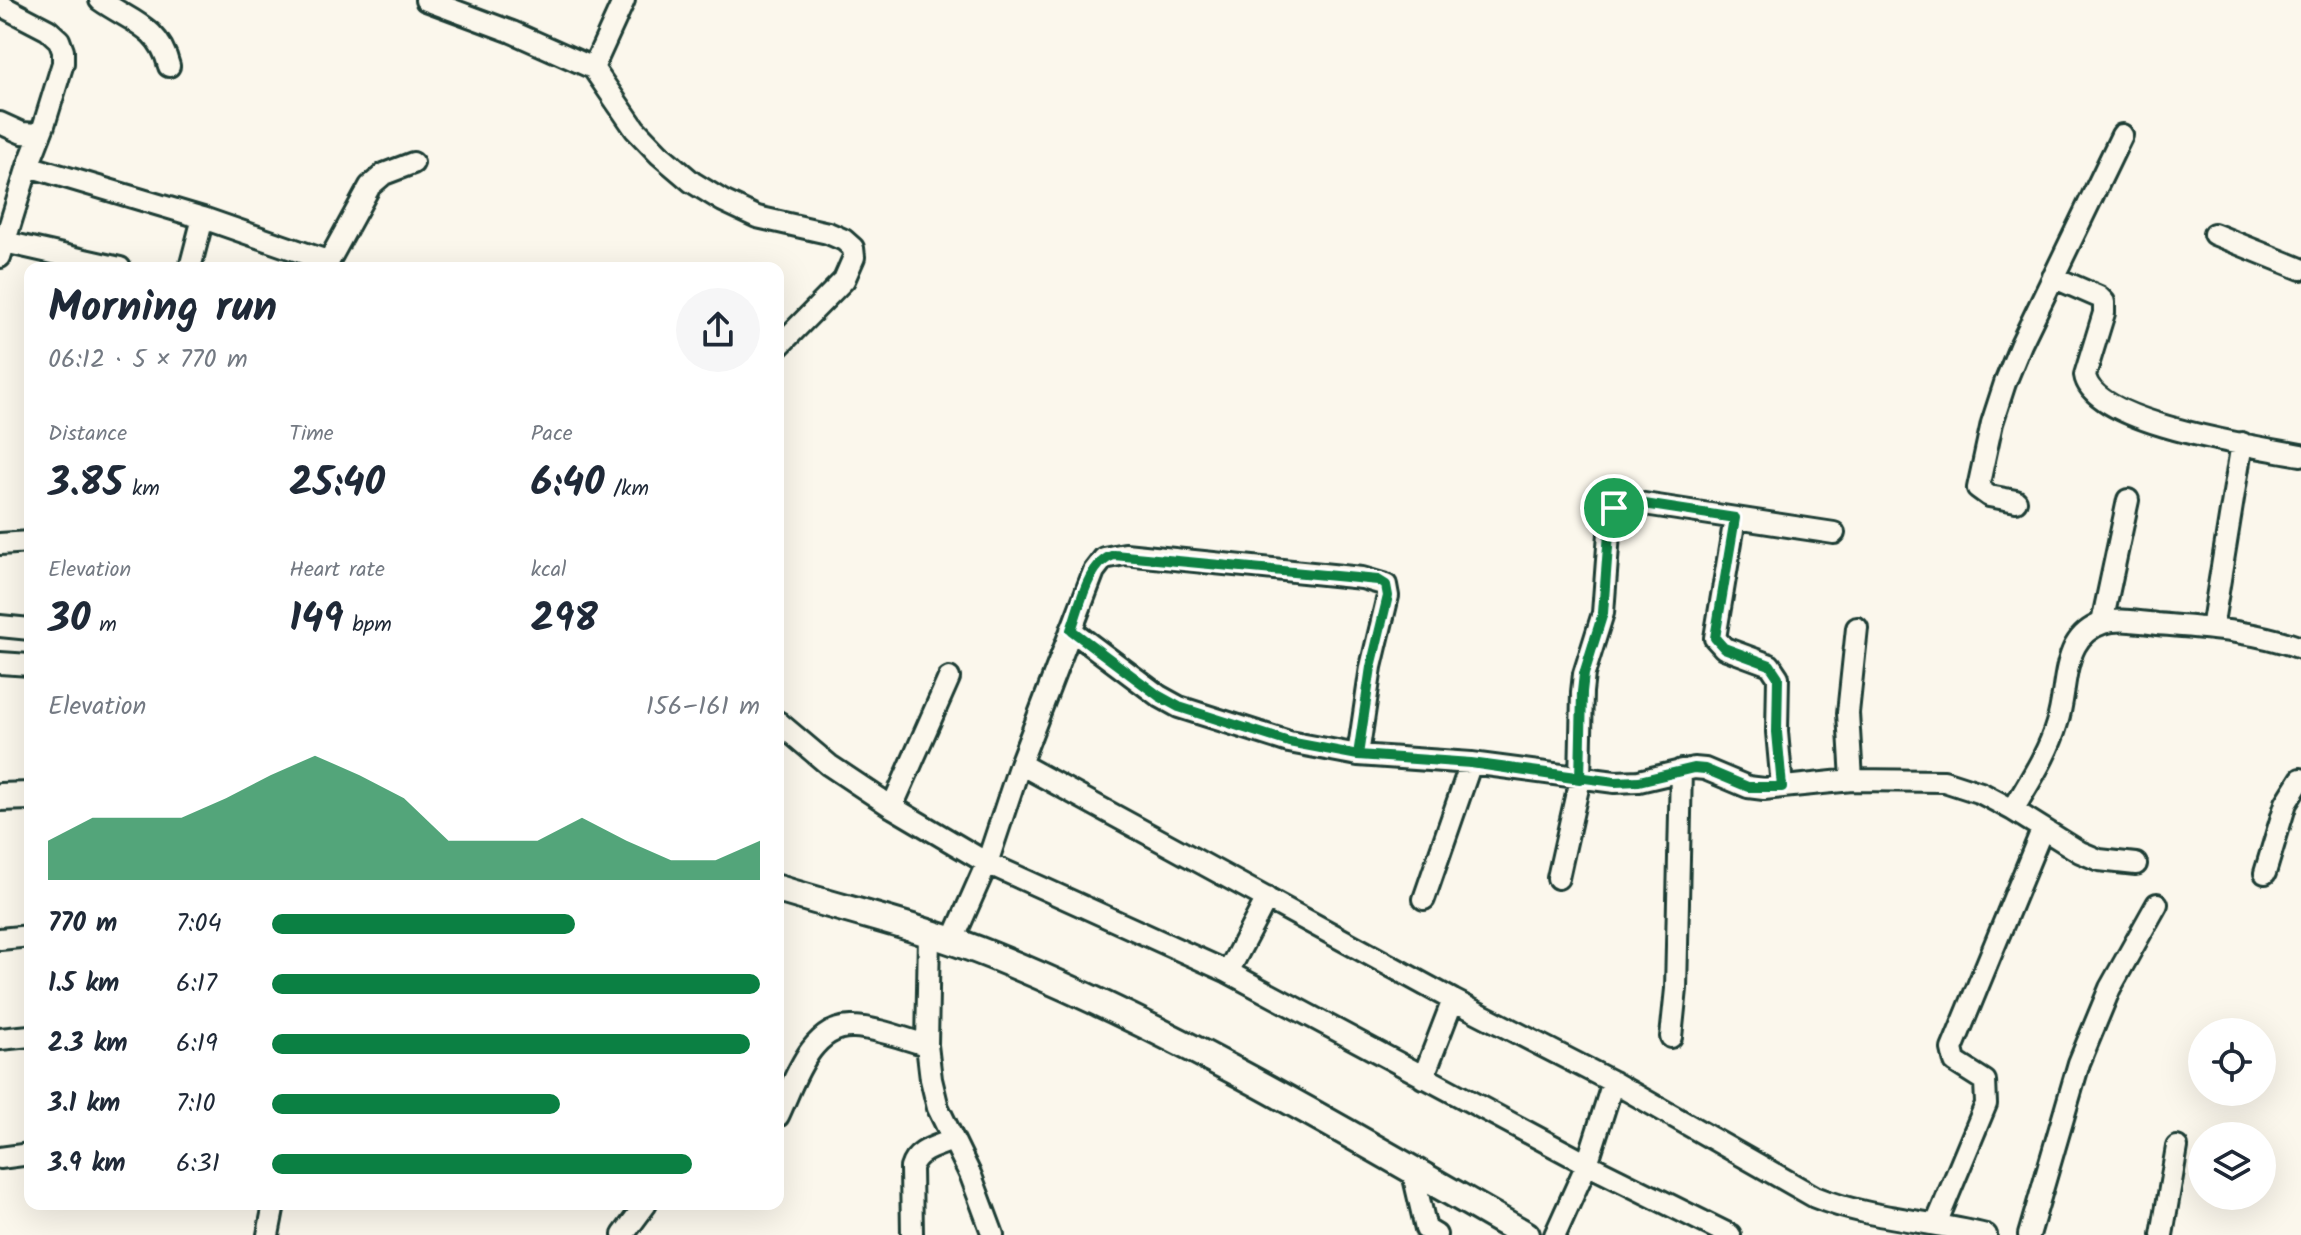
<!DOCTYPE html>
<meta charset="utf-8">
<style>
body{margin:0;font-family:Kalam,sans-serif;background:#f6f6f7;color:#1f2937;height:100vh;display:flex;flex-direction:column;font-size:30px;white-space:nowrap}
*{box-sizing:border-box;margin:0}
p{font-size:26px;color:#747a83}
.icon{flex:none;width:44px;height:44px;fill:none;stroke:currentColor;stroke-width:2;stroke-linecap:round;stroke-linejoin:round}
.map{position:relative;flex:1;overflow:hidden}
.details{position:absolute;left:24px;top:262px;width:760px;height:948px;display:flex;flex-direction:column;background:#fff;border-radius:16px;box-shadow:0 8px 32px #0002}
.details>*{flex:none}
.fabs{position:absolute;left:2188px;top:1018px;display:grid;gap:16px}
.fabs a{display:grid;place-items:center;width:88px;height:88px;border-radius:50%;background:#fff;box-shadow:0 8px 32px #0002;font-size:40px}
.pin{position:absolute;display:grid;place-items:center;width:68px;height:68px;color:#fff;margin:-34px;border:4px solid #fff;border-radius:50%;box-shadow:0 2px 8px #0007}
.round{display:grid;place-items:center;flex:none;width:84px;height:84px;border-radius:42px;background:#f6f6f7}
.head{display:flex;align-items:center;justify-content:space-between;height:136px;padding:0 24px}
h1{font-size:44px;font-weight:600;line-height:60px}
.metrics{display:grid;grid-template-columns:repeat(3,1fr);gap:12px;height:136px;padding:8px 24px}
.metrics div{display:grid;align-content:center}
.metrics b{font-size:40px;font-weight:600}
.metrics small{font-size:22px;font-weight:400}
.metrics p{font-size:22px}
.chart{height:224px;padding:16px 24px}
.chart p{display:flex;justify-content:space-between}
.chart svg{width:100%;height:144px;margin-top:8px;fill:#0b8043;opacity:.7}
ul{padding:0 24px;list-style:none;font-size:26px}
li{display:grid;grid-template-columns:128px 96px 1fr;align-items:center;height:60px}
li i{height:20px;border-radius:10px;background:#0b8043}
.map>svg:first-child{display:block}
.lines{fill:none;stroke-linecap:round;stroke-linejoin:round}
.street-casing{stroke:#1f3d34;stroke-width:26}
.secondary-casing{stroke:#1f3d34;stroke-width:32}
.street{stroke:#fbf7ec;stroke-width:20}
.secondary{stroke:#fbf7ec;stroke-width:26}
.route-casing{stroke:#fff;stroke-width:16}
.route{stroke:#0b8043;stroke-width:10}
</style>
<div class="map">
<svg width="2301" height="1235" viewBox="0 0 2301 1235">
<rect width="100%" height="100%" fill="#fbf7ec"/>
<filter id="ink" filterUnits="userSpaceOnUse"><feTurbulence type="fractalNoise" baseFrequency=".0125" numOctaves="2"/><feDisplacementMap in="SourceGraphic" scale="16" xChannelSelector="R" yChannelSelector="G"/><feConvolveMatrix kernelMatrix="1 2 1 2 8 2 1 2 1" color-interpolation-filters="sRGB"/></filter>
<g filter="url(#ink)">
<g class="lines">
<defs>
<path id="street" d="M 100,0 C 131,22 159,26 169,66
M 426,0 L 512,32 L 593,68 L 635,129 L 659,154 L 692,182 L 723,201 L 757,217 L 828,233 L 844,240 L 853,248 L 854,257 L 844,280 L 778,347
M 0,5 L 48,30 L 59,40 L 63,51 L 63,63 L 44,125 L 28,166 L 0,257
M 593,68 L 624,0
M 0,123 L 22,133 L 39,134
M 28,166 L 203,218 L 327,261
M 2214,234 L 2301,269
M 0,241 L 120,268
M 190,268 L 203,218
M 325,268 L 370,186 L 384,174 L 413,163
M 2053,277 L 2099,297 L 2104,302 L 2104,313 L 2085,375 C 2092,424 2259,447 2301,455
M 2016,501 L 1989,496 L 1978,488 L 1992,423 L 2005,383 L 2021,344 L 2122,135
M 1735,518 L 1715,638 L 1724,648 L 1770,665 L 1778,677 L 1777,732 L 1782,787
M 0,544 L 30,542
M 2102,623 L 2128,500
M 0,626 L 30,629
M 2212,629 L 2242,443
M 1071,630 L 1159,696 L 1179,707 L 1289,742 L 1358,755 L 1471,763 L 1615,782 L 1639,781 L 1694,768 L 1705,769 L 1748,787 L 1764,789 L 1852,780 L 1944,781 L 1981,793 L 2013,810 L 2080,852 L 2099,860 L 2136,864
M 0,663 L 30,665
M 778,722 L 829,765 L 892,807 L 987,863 L 1228,972 L 1587,1164 L 1730,1235
M 1020,764 L 1453,1000 L 1613,1082 L 1815,1197 C 1869,1219 1929,1220 1986,1235
M 1852,780 L 1848,713 L 1857,628
M 892,807 L 949,678
M 2013,810 C 2029,782 2048,754 2057,723 C 2065,699 2063,669 2075,646 C 2081,635 2091,627 2103,623 C 2120,618 2140,622 2157,624 C 2205,628 2255,631 2301,648
M 2265,873 L 2286,803 L 2301,779
M 1558,878 L 1580,779 L 1582,692 L 1584,674 L 1603,613 L 1610,520 L 1614,508 L 1625,501 L 1834,533
M 1424,899 L 1471,763
M 929,934 L 927,1045 L 931,1079 L 938,1108 L 971,1176 L 993,1235
M 0,939 L 30,936
M 952,942 L 987,863 L 1020,764 L 1094,571 L 1104,558 L 1125,554 L 1362,578 L 1386,585 L 1388,596 L 1371,667 L 1358,755
M 1228,972 L 1267,898
M 1671,1037 L 1676,989 L 1681,770
M 0,1039 L 30,1036
M 1423,1078 L 1453,1000
M 778,1116 C 793,1085 810,1024 854,1027 C 878,1028 904,1039 927,1045
M 0,1158 L 30,1154
M 1412,1169 L 1426,1229 L 1436,1235
M 1936,1224 L 1986,1104 L 1985,1081 L 1955,1062 L 1952,1049 L 2042,830
M 268,1235 L 274,1204
M 623,1235 L 646,1204
M 912,1235 L 911,1168 C 916,1150 936,1147 952,1140
M 1555,1235 L 1587,1164 L 1613,1082
M 2029,1235 L 2079,1063 L 2110,988 L 2157,904
M 2162,1235 L 2177,1147"/>
<path id="secondary" d="M 0,797 L 30,796
M 778,889 C 849,911 924,928 993,956 C 1180,1032 1351,1135 1526,1235"/>
</defs>
<!-- street casing -->
<use href="#street" class="street-casing"/>
<!-- secondary casing -->
<use href="#secondary" class="secondary-casing"/>
<!-- street -->
<use href="#street" class="street"/>
<!-- secondary -->
<use href="#secondary" class="secondary"/>
</g>
</g>
<g class="lines" filter="url(#ink)">
<defs>
<path id="route" d="M 1614,508 L 1610,520 L 1603,613 L 1584,674 L 1582,692 L 1580,779 L 1471,763 L 1358,755 L 1289,742 L 1179,707 L 1159,696 L 1071,630 C 1080,607 1087,563 1114,555 L 1378,580 L 1386,585 L 1388,596 L 1371,667 L 1358,755 L 1471,763 L 1615,782 L 1639,781 L 1694,768 L 1705,769 L 1748,787 L 1782,787 L 1777,732 L 1778,677 L 1770,665 L 1724,648 L 1715,638 L 1735,518 L 1625,501 L 1614,508"/>
</defs>
<!-- route casing -->
<use href="#route" class="route-casing"/>
<!-- route -->
<use href="#route" class="route"/>
</g>
</svg>
<div class="fabs">
<a><svg class="icon" aria-label="locate" viewBox="0 0 24 24"><circle cx="12" cy="12" r="6"/><path d="M12 2v4M12 18v4M2 12h4M18 12h4"/></svg></a>
<a><svg class="icon" aria-label="layers" viewBox="0 0 24 24"><path d="M12 4l9 5-9 5-9-5zM3 14l9 5 9-5"/></svg></a>
</div>
<div class="pin" style="left:1614px;top:508px;background:#1e9e55"><svg class="icon" aria-label="arrive" viewBox="0 0 24 24"><path d="M6 21V4h12l-3 4 3 4H6"/></svg></div>
<section class="details">
<div class="head"><div><h1>Morning run</h1><p>06:12 · 5 × 770 m</p></div><a class="round"><svg class="icon" aria-label="share" viewBox="0 0 24 24"><path d="M12 15V3M7 8l5-5 5 5M5 13v7h14v-7"/></svg></a></div>
<div class="metrics">
<div><p>Distance</p><b>3.85<small> km</small></b></div>
<div><p>Time</p><b>25:40</b></div>
<div><p>Pace</p><b>6:40<small> /km</small></b></div>
</div>
<div class="metrics">
<div><p>Elevation</p><b>30<small> m</small></b></div>
<div><p>Heart rate</p><b>149<small> bpm</small></b></div>
<div><p>kcal</p><b>298</b></div>
</div>
<div class="chart"><p><span>Elevation</span>156–161 m</p>
<svg viewBox="0 0 160 44" preserveAspectRatio="none"><path d="M0 44V32L10 25L20 25L30 25L40 19L50 12L60 6L70 12L80 19L90 32L100 32L110 32L120 25L130 32L140 38L150 38L160 32V44z"/></svg>
</div>
<ul>
<li><b>770 m</b>7:04<i style="width:62%"></i></li>
<li><b>1.5 km</b>6:17<i style="width:100%"></i></li>
<li><b>2.3 km</b>6:19<i style="width:98%"></i></li>
<li><b>3.1 km</b>7:10<i style="width:59%"></i></li>
<li><b>3.9 km</b>6:31<i style="width:86%"></i></li>
</ul>
</section>
</div>
